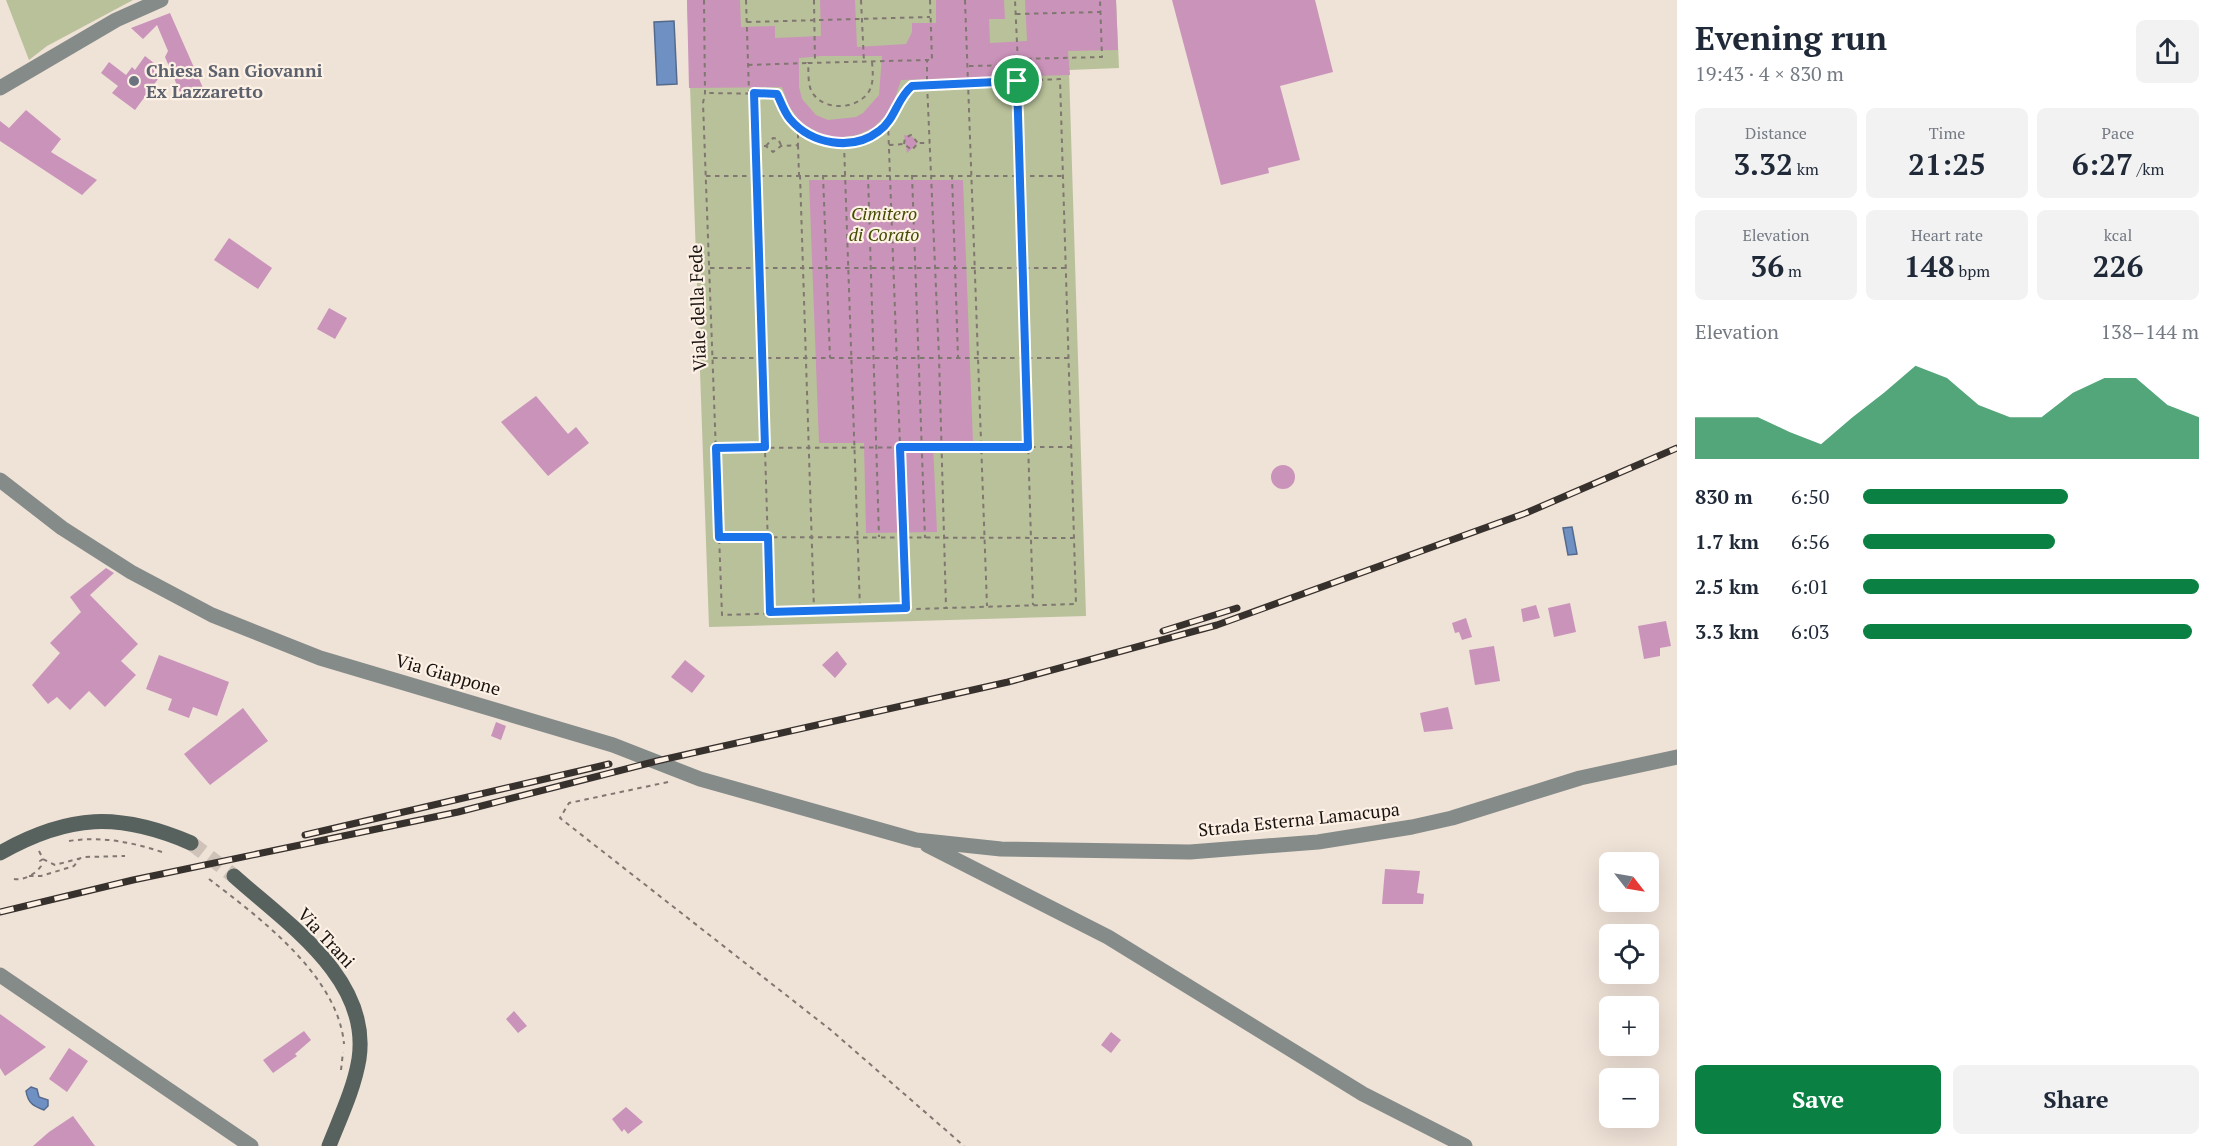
<!DOCTYPE html>
<meta charset="utf-8">
<style>
body{margin:0;font-family:"PT Serif",serif;background:#f2f2f3;color:#1f2937;height:100vh;display:flex;flex-direction:column;font-size:22px;white-space:nowrap}
*{box-sizing:border-box;margin:0}
p{font-size:20px;color:#747a83}
.icon{flex:none;width:33px;height:33px;fill:none;stroke:currentColor;stroke-width:2;stroke-linecap:round;stroke-linejoin:round}
.map{position:relative;flex:1;overflow:hidden}
.side{display:flex;flex-direction:column;background:#fff;width:540px}
.side>*{flex:none}
.needle{width:39px;rotate:121deg}
.tools{position:absolute;left:1599px;top:852px;display:grid;gap:12px}
.tools a{display:grid;place-items:center;width:60px;height:60px;border-radius:9px;background:#fff;box-shadow:0 6px 24px #0002;font-size:30px}
.pin{position:absolute;display:grid;place-items:center;width:51px;height:51px;color:#fff;margin:-26px;border:3px solid #fff;border-radius:50%;box-shadow:0 2px 6px #0007}
.round{display:grid;place-items:center;flex:none;width:63px;height:63px;border-radius:9px;background:#f2f2f3}
.summary{display:flex;align-items:center;justify-content:space-between;height:102px;padding:0 18px}
h1{font-size:33px;font-weight:600;line-height:45px}
.figures{display:grid;grid-template-columns:repeat(3,1fr);gap:9px;height:102px;padding:6px 18px}
.figures div{display:grid;align-content:center;border-radius:9px;background:#f2f2f3;text-align:center}
.figures b{font-size:30px;font-weight:600}
.figures small{font-size:16px;font-weight:400}
.figures p{font-size:16px}
.chart{height:168px;padding:12px 18px}
.chart p{display:flex;justify-content:space-between}
.chart svg{width:100%;height:108px;margin-top:6px;fill:#0b8043;opacity:.7}
.button{display:flex;gap:12px;margin-top:auto;padding:12px 18px}
.button a{flex:1;height:69px;border-radius:9px;background:#0b8043;color:#fff;font-size:24px;font-weight:600;line-height:69px;text-align:center}
.button a+a{background:#f2f2f3;color:#1f2937}
ul{padding:0 18px;list-style:none;font-size:20px}
li{display:grid;grid-template-columns:96px 72px 1fr;align-items:center;height:45px}
li i{height:15px;border-radius:8px;background:#0b8043}
main{display:flex;flex:1;min-height:0}
.map>svg:first-child{display:block}
.green{fill:#b9c19a}
.water{fill:#6e90c2;stroke:#546a8d;stroke-width:1.5}
.building{fill:#ca93ba;fill-rule:evenodd}
.lines{fill:none;stroke-linecap:round;stroke-linejoin:round}
.secondary-tunnel{stroke:#cfc3b9;stroke-width:15;stroke-dasharray:15 8;stroke-linecap:butt}
.path{stroke:#807770;stroke-width:2;stroke-dasharray:4.5 4.5;stroke-linecap:butt}
.minor{stroke:#858b88;stroke-width:15}
.tertiary{stroke:#858b88;stroke-width:15}
.secondary{stroke:#57615d;stroke-width:15}
.rail-casing{stroke:#37312d;stroke-width:7}
.rail{stroke:#fdf0e5;stroke-width:4.5;stroke-dasharray:14;stroke-linecap:butt}
.route-casing{stroke:#fff;stroke-width:12}
.route{stroke:#1a73e8;stroke-width:8}
.worship-dot{fill:#6b7280;stroke:#fdf0e5;stroke-width:2}
.labels{text-anchor:middle;stroke-width:4.5;stroke-linejoin:round;paint-order:stroke}
.worship-label{font-size:18px;font-weight:bold;fill:#5b616d;stroke:#fdf0e5;text-anchor:start}
.park-label{font-size:18px;font-style:italic;fill:#434c00;stroke:#fdf0e5}
.street-label{font-size:18px;fill:#181310;stroke:#fdf0e5}
</style>
<main>
<div class="map">
<svg width="1677" height="1146" viewBox="0 0 1677 1146">
<rect width="100%" height="100%" fill="#efe2d7"/>
<!-- green -->
<path class="green" d="M 6,0 L 133,0 L 47,46 L 29,60 Z
M 687,0 L 1116,0 L 1119,68 L 1069,70 L 1086,616 L 709,627 Z"/>
<!-- water -->
<path class="water" d="M 674,21 L 677,84 L 657,85 L 654,22 Z
M 1572,527 L 1577,554 L 1568,555 L 1563,528 Z
M 31,1087 L 37,1089 L 39,1097 L 48,1100 L 48,1106 L 44,1110 C 33,1106 28,1103 26,1091 Z"/>
<!-- building -->
<path class="building" d="M 687,0 L 740,0 L 741,27 L 775,26 L 775,38 L 821,36 L 820,0 L 855,0 L 857,47 L 906,44 L 912,32 L 912,23 L 936,23 L 936,0 L 1004,0 L 1005,19 L 989,19 L 990,43 L 1027,41 L 1025,0 L 1116,0 L 1118,50 L 1068,51 L 1070,75 L 901,80 L 891,110 L 873,128 L 857,135 L 836,138 L 819,133 L 801,123 L 789,106 L 782,87 L 689,88 ZM 822,56 L 882,56 L 879,95 L 863,113 L 856,117 L 828,120 L 816,115 L 802,99 L 799,87 L 799,58 Z
M 1172,0 L 1315,0 L 1333,72 L 1280,86 L 1300,160 L 1268,168 L 1269,173 L 1221,185 Z
M 170,13 L 203,88 L 182,97 L 165,57 L 168,51 L 157,25 L 143,39 L 131,28 Z
M 145,56 L 164,71 L 135,110 L 112,93 L 118,86 L 101,73 L 109,62 L 126,75 L 132,67 L 135,70 Z
M 26,110 L 61,139 L 51,152 L 97,180 L 82,195 L 0,141 L 0,121 L 9,128 Z
M 904,135 L 913,137 L 917,144 L 907,153 Z
M 809,180 L 963,180 L 973,443 L 933,444 L 937,532 L 866,533 L 864,443 L 819,443 Z
M 229,238 L 272,268 L 258,289 L 214,260 Z
M 329,308 L 347,318 L 335,339 L 317,329 Z
M 536,396 L 568,434 L 576,427 L 589,443 L 548,476 L 501,422 Z
M1271 477a12 12 0 1 1 24 0a12 12 0 1 1-24 0Z
M 106,568 L 114,573 L 90,595 L 138,644 L 121,661 L 136,675 L 105,707 L 89,691 L 70,710 L 57,697 L 48,704 L 32,685 L 60,653 L 50,643 L 81,612 L 70,597 Z
M 1570,603 L 1576,632 L 1554,637 L 1548,608 Z
M 1536,605 L 1540,618 L 1523,622 L 1521,609 Z
M 1466,618 L 1472,637 L 1462,640 L 1459,632 L 1455,633 L 1452,623 Z
M 1666,621 L 1671,646 L 1660,648 L 1660,656 L 1644,659 L 1638,626 Z
M 1494,646 L 1500,681 L 1475,685 L 1469,650 Z
M 837,651 L 847,664 L 835,678 L 822,665 Z
M 159,655 L 229,682 L 217,716 L 193,707 L 189,718 L 168,710 L 172,699 L 146,689 Z
M 685,660 L 705,676 L 692,693 L 671,677 Z
M 1448,707 L 1453,729 L 1424,732 L 1420,713 Z
M 243,708 L 268,741 L 210,785 L 184,754 Z
M 496,722 L 506,726 L 501,740 L 491,736 Z
M 1385,869 L 1420,871 L 1417,893 L 1424,894 L 1423,904 L 1382,904 Z
M 514,1011 L 527,1026 L 518,1033 L 506,1019 Z
M 0,1014 L 46,1047 L 5,1076 L 0,1068 Z
M 304,1031 L 311,1040 L 295,1054 L 297,1056 L 273,1073 L 263,1060 Z
M 1111,1032 L 1121,1040 L 1111,1053 L 1101,1045 Z
M 69,1048 L 88,1061 L 67,1092 L 49,1079 Z
M 626,1107 L 643,1122 L 628,1134 L 624,1129 L 622,1132 L 612,1119 Z
M 73,1116 L 95,1146 L 33,1146 L 49,1132 Z"/>
<g class="lines">
<!-- secondary-tunnel -->
<path class="secondary-tunnel" d="M 191,843 L 234,876"/>
<!-- path -->
<path class="path" d="M 704,0 L 705,93 L 703,103 L 722,615 L 1076,604 L 1060,79 L 912,86 C 897,98 895,120 879,132 C 852,152 811,144 790,119 C 784,112 781,102 777,94 L 705,93
M 746,0 L 749,92
M 814,0 L 815,63
M 861,0 L 864,62
M 930,0 L 932,60 L 927,60 L 927,83 L 939,357 L 946,607
M 965,0 L 987,606
M 1016,14 L 1100,12
M 747,22 L 930,17
M 1018,59 L 1102,57 L 1100,0
M 872,62 C 873,73 874,84 868,93 C 856,109 827,111 814,95 C 807,87 809,73 808,63 L 927,60
M 748,65 L 808,63
M 969,66 L 1018,65 L 1015,0
M 1017,81 L 1033,605
M 754,93 L 770,612
M 888,122 L 906,608
M 844,144 L 860,609
M 904,144 L 905,138 L 911,135 L 918,143
M 798,145 L 799,175
M 889,145 L 904,144 L 912,150 L 918,143 L 930,143
M 755,146 L 766,146 L 773,152 L 781,146 L 798,145 L 798,129
M 766,146 L 773,138 L 778,139 L 781,145
M 800,175 L 814,610
M 823,175 L 830,358
M 868,175 L 879,537
M 912,175 L 925,538
M 952,175 L 958,357
M 706,176 L 1063,176
M 710,268 L 1066,268
M 713,358 L 1069,358
M 716,448 L 1072,447
M 719,537 L 1073,538
M 668,782 L 569,803 L 560,818 L 832,1031 L 964,1146
M 69,841 C 102,836 131,842 162,852
M 39,851 L 43,859 L 55,865 L 85,857 L 125,856
M 29,876 L 41,876 L 74,866 L 79,859
M 14,879 C 23,881 36,874 41,866 L 40,861 L 43,859
M 209,879 C 260,918 338,976 344,1044
M 341,1070 L 343,1052"/>
<!-- minor -->
<path class="minor" d="M 0,480 L 62,528 L 131,572 L 212,615 L 320,658 L 613,745 L 700,779 L 916,840 L 1001,849 L 1190,852 L 1318,842 L 1412,827 L 1452,818 L 1580,778 L 1677,757
M 927,845 L 1108,937 L 1363,1094 L 1465,1146
M 0,975 L 251,1146"/>
<!-- tertiary -->
<path class="tertiary" d="M 0,88 L 116,20 L 161,0"/>
<!-- secondary -->
<path class="secondary" d="M 0,853 C 69,814 119,812 191,843
M 234,876 C 286,923 371,978 359,1059 C 354,1089 340,1118 329,1146"/>
<defs>
<path id="rail" d="M 1163,631 L 1237,608
M 305,835 L 609,764
M 0,912 L 133,880 L 458,812 L 657,761 L 1008,682 L 1217,625 L 1526,513 L 1677,448"/>
</defs>
<!-- rail casing -->
<use href="#rail" class="rail-casing"/>
<!-- rail -->
<use href="#rail" class="rail"/>
</g>
<g class="lines">
<defs>
<path id="route" d="M 1017,81 L 1028,447 L 900,447 L 906,608 L 770,612 L 768,537 L 719,537 L 716,448 L 765,447 L 754,93 L 777,94 C 781,102 784,112 790,119 C 811,144 852,152 879,131 C 895,120 897,98 912,86 Z"/>
</defs>
<!-- route casing -->
<use href="#route" class="route-casing"/>
<!-- route -->
<use href="#route" class="route"/>
</g>
<!-- markers -->
<circle class="worship-dot" cx="134" cy="81" r="6"/>
<g class="labels">
<!-- worship labels -->
<g class="worship-label">
<text x="146" y="77">Chiesa San Giovanni<tspan x="146" dy="21">Ex Lazzaretto</tspan></text>
</g>
<!-- park labels -->
<g class="park-label">
<text x="884" y="220">Cimitero<tspan x="884" dy="21">di Corato</tspan></text>
</g>
<!-- street labels -->
<g class="street-label">
<text transform="translate(698 308) rotate(-92)" y="6">Viale della Fede</text>
<text transform="translate(448 675) rotate(16)" y="6">Via Giappone</text>
<text transform="translate(1299 820) rotate(-6)" y="6">Strada Esterna Lamacupa</text>
<text transform="translate(326 938) rotate(47)" y="6">Via Trani</text>
</g>
</g>
</svg>
<div class="tools">
<a><svg class="needle" viewBox="-14 -14 28 28"><path d="M0-13l5 13h-10z" fill="#e53935"/><path d="M0 13l5-13h-10z" fill="#747a83"/></svg></a>
<a><svg class="icon" aria-label="locate" viewBox="0 0 24 24"><circle cx="12" cy="12" r="6"/><path d="M12 2v4M12 18v4M2 12h4M18 12h4"/></svg></a>
<a>+</a>
<a>−</a>
</div>
<div class="pin" style="left:1017px;top:81px;background:#1e9e55"><svg class="icon" aria-label="arrive" viewBox="0 0 24 24"><path d="M6 21V4h12l-3 4 3 4H6"/></svg></div>
</div>
<section class="side">
<div class="summary"><div><h1>Evening run</h1><p>19:43 · 4 × 830 m</p></div><a class="round"><svg class="icon" aria-label="share" viewBox="0 0 24 24"><path d="M12 15V3M7 8l5-5 5 5M5 13v7h14v-7"/></svg></a></div>
<div class="figures">
<div><p>Distance</p><b>3.32<small> km</small></b></div>
<div><p>Time</p><b>21:25</b></div>
<div><p>Pace</p><b>6:27<small> /km</small></b></div>
</div>
<div class="figures">
<div><p>Elevation</p><b>36<small> m</small></b></div>
<div><p>Heart rate</p><b>148<small> bpm</small></b></div>
<div><p>kcal</p><b>226</b></div>
</div>
<div class="chart"><p><span>Elevation</span>138–144 m</p>
<svg viewBox="0 0 160 44" preserveAspectRatio="none"><path d="M0 44V27L10 27L20 27L30 33L40 38L50 27L60 17L70 6L80 11L90 22L100 27L110 27L120 17L130 11L140 11L150 22L160 27V44z"/></svg>
</div>
<ul>
<li><b>830 m</b>6:50<i style="width:61%"></i></li>
<li><b>1.7 km</b>6:56<i style="width:57%"></i></li>
<li><b>2.5 km</b>6:01<i style="width:100%"></i></li>
<li><b>3.3 km</b>6:03<i style="width:98%"></i></li>
</ul>
<div class="button"><a>Save</a><a>Share</a></div>
</section>
</main>
